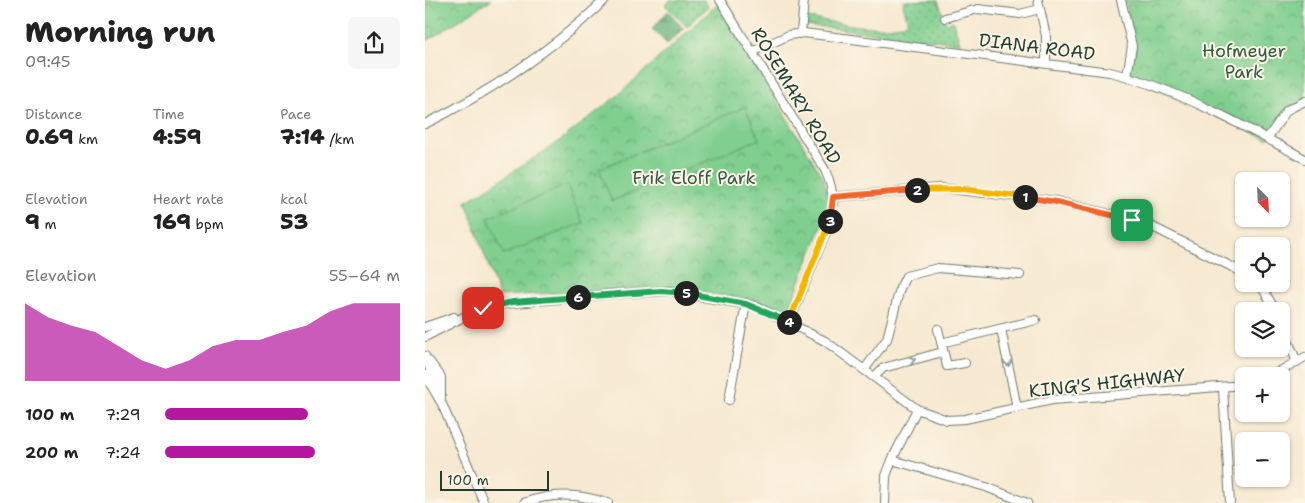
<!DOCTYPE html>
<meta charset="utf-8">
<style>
body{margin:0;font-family:"Shantell Sans",sans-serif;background:#f6f6f6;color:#222;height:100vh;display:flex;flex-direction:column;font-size:19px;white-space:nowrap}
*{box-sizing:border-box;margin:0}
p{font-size:16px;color:#767676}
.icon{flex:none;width:28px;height:28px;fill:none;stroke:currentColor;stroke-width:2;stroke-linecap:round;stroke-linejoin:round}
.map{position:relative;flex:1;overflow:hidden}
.drawer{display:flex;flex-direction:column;background:#fff;width:425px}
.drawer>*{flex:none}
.needle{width:32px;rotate:156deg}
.tools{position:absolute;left:810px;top:172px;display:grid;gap:10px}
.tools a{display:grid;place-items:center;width:55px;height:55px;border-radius:8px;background:#fff;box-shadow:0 1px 4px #0004;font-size:25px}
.scale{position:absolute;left:15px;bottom:12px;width:109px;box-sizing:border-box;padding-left:5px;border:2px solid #1f3d34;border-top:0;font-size:14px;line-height:18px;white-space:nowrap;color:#1f3d34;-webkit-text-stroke:4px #fcf5e5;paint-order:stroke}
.pin{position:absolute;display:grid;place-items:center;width:42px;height:42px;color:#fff;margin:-21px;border-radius:10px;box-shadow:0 2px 8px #0006}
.km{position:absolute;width:25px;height:25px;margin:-12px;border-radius:50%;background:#222;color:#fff;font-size:14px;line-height:25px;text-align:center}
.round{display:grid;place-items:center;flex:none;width:52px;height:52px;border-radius:8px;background:#f6f6f6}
.summary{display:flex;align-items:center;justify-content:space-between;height:85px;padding:0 25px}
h1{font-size:28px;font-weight:800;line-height:38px}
.figures{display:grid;grid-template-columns:repeat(3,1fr);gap:8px;height:85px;padding:5px 25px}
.figures div{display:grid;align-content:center}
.figures b{font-size:21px;font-weight:800}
.figures small{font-size:14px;font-weight:400}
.figures p{font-size:14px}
.chart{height:140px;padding:10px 25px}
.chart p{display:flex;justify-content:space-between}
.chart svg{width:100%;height:90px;margin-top:5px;fill:#b5179e;opacity:.7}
ul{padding:0 25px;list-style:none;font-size:16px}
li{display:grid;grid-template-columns:80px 60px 1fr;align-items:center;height:38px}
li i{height:12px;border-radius:6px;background:#b5179e}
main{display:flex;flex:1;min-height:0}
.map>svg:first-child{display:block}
.grass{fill:url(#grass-dots);stroke:#508662}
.forest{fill:url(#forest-firs);stroke:#447857}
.park{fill:url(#park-crowns);stroke:#508662}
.pitch{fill:#80cf8f;stroke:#508662}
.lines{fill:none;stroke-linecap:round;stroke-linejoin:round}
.minor-casing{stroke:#6b796b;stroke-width:10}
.minor{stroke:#fff;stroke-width:8}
.oneway{stroke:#8f9e9a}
.split-1-casing{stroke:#fff;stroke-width:10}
.split-2-casing{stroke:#fff;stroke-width:10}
.split-3-casing{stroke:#fff;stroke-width:10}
.split-4-casing{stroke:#fff;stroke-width:10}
.split-5-casing{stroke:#fff;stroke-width:10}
.split-6-casing{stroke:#fff;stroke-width:10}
.split-7-casing{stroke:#fff;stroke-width:10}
.split-1{stroke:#f0652b;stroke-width:6}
.split-2{stroke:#f5b400;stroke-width:6}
.split-3{stroke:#f0652b;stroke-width:6}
.split-4{stroke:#f5b400;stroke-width:6}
.split-5{stroke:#22a559;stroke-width:6}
.split-6{stroke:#22a559;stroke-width:6}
.split-7{stroke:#22a559;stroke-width:6}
.labels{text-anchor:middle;stroke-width:4;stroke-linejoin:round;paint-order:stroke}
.street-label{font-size:18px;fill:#1f3d34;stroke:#fcf5e5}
.park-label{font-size:18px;fill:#325a46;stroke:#fcf5e5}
</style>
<main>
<section class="drawer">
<div class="summary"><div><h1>Morning run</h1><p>09:45</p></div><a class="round"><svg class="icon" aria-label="share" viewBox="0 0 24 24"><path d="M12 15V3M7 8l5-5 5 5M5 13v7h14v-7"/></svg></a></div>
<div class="figures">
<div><p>Distance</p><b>0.69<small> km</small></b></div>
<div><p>Time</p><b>4:59</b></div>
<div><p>Pace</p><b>7:14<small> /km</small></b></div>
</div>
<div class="figures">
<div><p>Elevation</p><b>9<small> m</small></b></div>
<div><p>Heart rate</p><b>169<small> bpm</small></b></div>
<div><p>kcal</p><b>53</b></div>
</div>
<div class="chart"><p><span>Elevation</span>55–64 m</p>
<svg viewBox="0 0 160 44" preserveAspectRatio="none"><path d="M0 44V6L10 13L20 17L30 20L40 27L50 34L60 38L70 34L80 27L90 24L100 24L110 20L120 17L130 10L140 6L150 6L160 6V44z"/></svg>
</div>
<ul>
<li><b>100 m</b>7:29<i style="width:61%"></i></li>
<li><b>200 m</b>7:24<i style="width:64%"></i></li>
</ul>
</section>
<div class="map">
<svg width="880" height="503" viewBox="0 0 880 503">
<defs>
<pattern id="grass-dots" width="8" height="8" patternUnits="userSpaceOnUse" patternTransform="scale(1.25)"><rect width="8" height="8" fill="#80cf8f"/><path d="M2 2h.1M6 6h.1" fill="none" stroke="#68a976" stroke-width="1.8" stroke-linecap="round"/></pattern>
<pattern id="forest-firs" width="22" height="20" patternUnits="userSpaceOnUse" patternTransform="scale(1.25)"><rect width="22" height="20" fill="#68b27a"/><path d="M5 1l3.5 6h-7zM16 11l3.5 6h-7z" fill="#559265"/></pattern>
<pattern id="park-crowns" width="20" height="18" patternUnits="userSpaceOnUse" patternTransform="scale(1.25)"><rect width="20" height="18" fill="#80cf8f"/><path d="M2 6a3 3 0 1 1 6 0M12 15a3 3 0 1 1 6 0" fill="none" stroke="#68a976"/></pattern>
</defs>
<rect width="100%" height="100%" fill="#fcf5e5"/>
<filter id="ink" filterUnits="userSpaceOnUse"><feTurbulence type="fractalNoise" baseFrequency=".02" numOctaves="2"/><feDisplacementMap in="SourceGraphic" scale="10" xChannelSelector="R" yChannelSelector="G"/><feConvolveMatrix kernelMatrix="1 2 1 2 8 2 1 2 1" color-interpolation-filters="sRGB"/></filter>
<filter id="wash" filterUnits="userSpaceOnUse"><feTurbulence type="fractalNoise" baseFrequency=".0096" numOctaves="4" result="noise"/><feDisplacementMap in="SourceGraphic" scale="20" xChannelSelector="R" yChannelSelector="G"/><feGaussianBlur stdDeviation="1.12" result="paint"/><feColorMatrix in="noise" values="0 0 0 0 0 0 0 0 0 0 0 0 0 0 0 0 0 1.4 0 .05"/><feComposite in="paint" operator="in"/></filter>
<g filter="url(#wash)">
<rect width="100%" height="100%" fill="#f7e9d1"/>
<!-- grass -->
<path class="grass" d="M 245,0 L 279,0 L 283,7 L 262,27 L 240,5 Z
M 513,0 L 521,23 L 528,21 L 535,43 L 380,25 L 381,18 C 414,22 452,33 483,23 L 478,4 L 479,1 Z"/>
<!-- forest -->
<path class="forest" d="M 243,11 L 259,29 L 242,44 L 227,29 Z"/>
<!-- park -->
<path class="park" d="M 0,0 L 66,0 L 0,42 Z
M 700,0 L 880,0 L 880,103 L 867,107 L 842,139 L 702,76 L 711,49 Z
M 293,4 L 399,179 L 404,208 L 361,317 L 326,300 L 242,287 L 74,296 L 41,202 L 132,143 L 192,96 Z"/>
<!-- pitch -->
<path class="pitch" d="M 320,107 L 334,139 L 187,201 L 174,169 Z
M 142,185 L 158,223 L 79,254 L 63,218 Z"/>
</g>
<g filter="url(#ink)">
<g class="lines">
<defs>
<path id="minor" d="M 295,0 L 400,170 C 407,185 410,200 407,217 L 364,323
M 613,0 L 621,36 L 621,63
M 696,0 L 707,46 L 702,76
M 520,18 L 553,9 L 595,14 L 615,9
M 376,33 L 379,0
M 327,52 L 364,35 L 379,33 L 685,72 C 750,88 821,127 880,159
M 0,124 C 65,92 127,50 180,0
M 842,139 L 862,110 L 880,101
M 408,197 L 515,188 L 631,201 L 718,222 L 819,273
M 835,284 L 851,311
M 856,324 L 872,362
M 0,327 L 29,317
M 513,329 L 522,366 L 540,363
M 576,329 L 592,408
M 0,337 L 46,313 L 69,305 L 187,294 L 244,291 L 330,306 L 400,341 L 492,409 L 522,420 L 540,419 L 627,400 L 819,385
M 516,343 L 611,320
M 0,356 L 16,398
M 4,361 L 16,377 L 16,394
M 439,370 L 462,339 L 475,288 L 481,276 L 513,268 L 595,275
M 0,375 L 17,404 L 59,503
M 846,376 L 880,357
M 449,377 L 458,368 L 518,352
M 798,388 L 805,503
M 304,400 L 321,303
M 467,460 L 561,487 L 602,503
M 99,503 C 128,492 154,494 183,503
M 460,503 L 461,476 L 467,460 L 492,409"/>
</defs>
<!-- minor casing -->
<use href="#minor" class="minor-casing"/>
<!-- minor -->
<use href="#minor" class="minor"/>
</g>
<!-- one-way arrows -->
<defs><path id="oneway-chevron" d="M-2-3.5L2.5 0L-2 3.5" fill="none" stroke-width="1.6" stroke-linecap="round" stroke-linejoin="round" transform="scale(1.25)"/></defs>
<g class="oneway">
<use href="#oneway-chevron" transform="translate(487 360) rotate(-15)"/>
<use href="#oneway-chevron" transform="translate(583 363) rotate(79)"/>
</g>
</g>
<g class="lines" filter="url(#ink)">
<defs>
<path id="split-1" d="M 600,197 L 631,202 L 707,220"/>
<path id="split-2" d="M 492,190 L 537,189 L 600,197"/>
<path id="split-3" d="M 405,221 L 408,197 L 492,190"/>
<path id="split-4" d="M 364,322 L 405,221"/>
<path id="split-5" d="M 261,293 L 321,304 L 364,322"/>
<path id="split-6" d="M 153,297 L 236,291 L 261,293"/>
<path id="split-7" d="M 58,308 L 88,302 L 153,297"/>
</defs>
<!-- split-1 casing -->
<use href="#split-1" class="split-1-casing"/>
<!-- split-2 casing -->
<use href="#split-2" class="split-2-casing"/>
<!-- split-3 casing -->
<use href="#split-3" class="split-3-casing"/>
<!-- split-4 casing -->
<use href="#split-4" class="split-4-casing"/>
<!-- split-5 casing -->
<use href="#split-5" class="split-5-casing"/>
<!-- split-6 casing -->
<use href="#split-6" class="split-6-casing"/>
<!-- split-7 casing -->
<use href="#split-7" class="split-7-casing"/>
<!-- split-1 -->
<use href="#split-1" class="split-1"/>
<!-- split-2 -->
<use href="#split-2" class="split-2"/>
<!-- split-3 -->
<use href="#split-3" class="split-3"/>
<!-- split-4 -->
<use href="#split-4" class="split-4"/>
<!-- split-5 -->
<use href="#split-5" class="split-5"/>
<!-- split-6 -->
<use href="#split-6" class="split-6"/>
<!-- split-7 -->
<use href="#split-7" class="split-7"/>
</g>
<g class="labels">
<!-- street labels -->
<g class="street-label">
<text transform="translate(612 47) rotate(7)" y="6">DIANA ROAD</text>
<text transform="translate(371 96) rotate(59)" y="6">ROSEMARY ROAD</text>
<text transform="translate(682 383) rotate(-6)" y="6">KING'S HIGHWAY</text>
</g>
<!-- park labels -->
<g class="park-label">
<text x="819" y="57">Hofmeyer<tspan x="819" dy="21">Park</tspan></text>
<text x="269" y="184">Frik Eloff Park</text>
</g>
</g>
</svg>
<div class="tools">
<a><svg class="needle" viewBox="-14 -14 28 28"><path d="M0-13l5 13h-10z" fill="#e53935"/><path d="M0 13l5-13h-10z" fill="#767676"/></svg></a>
<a><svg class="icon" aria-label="locate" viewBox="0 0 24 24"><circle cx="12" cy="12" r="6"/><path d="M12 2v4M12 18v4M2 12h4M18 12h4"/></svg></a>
<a><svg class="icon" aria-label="layers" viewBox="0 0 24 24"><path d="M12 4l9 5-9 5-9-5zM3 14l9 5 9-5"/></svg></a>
<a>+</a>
<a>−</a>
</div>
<div class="scale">100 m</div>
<div class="pin" style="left:707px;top:220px;background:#1e9e55"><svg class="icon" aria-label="arrive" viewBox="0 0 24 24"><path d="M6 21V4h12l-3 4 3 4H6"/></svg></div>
<div class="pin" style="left:58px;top:308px;background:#d93025"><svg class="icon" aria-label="check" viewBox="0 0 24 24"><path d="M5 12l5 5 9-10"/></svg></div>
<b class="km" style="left:600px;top:197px">1</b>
<b class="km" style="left:492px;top:190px">2</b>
<b class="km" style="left:405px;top:221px">3</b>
<b class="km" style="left:364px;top:322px">4</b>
<b class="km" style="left:261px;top:293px">5</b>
<b class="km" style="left:153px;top:297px">6</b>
</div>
</main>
